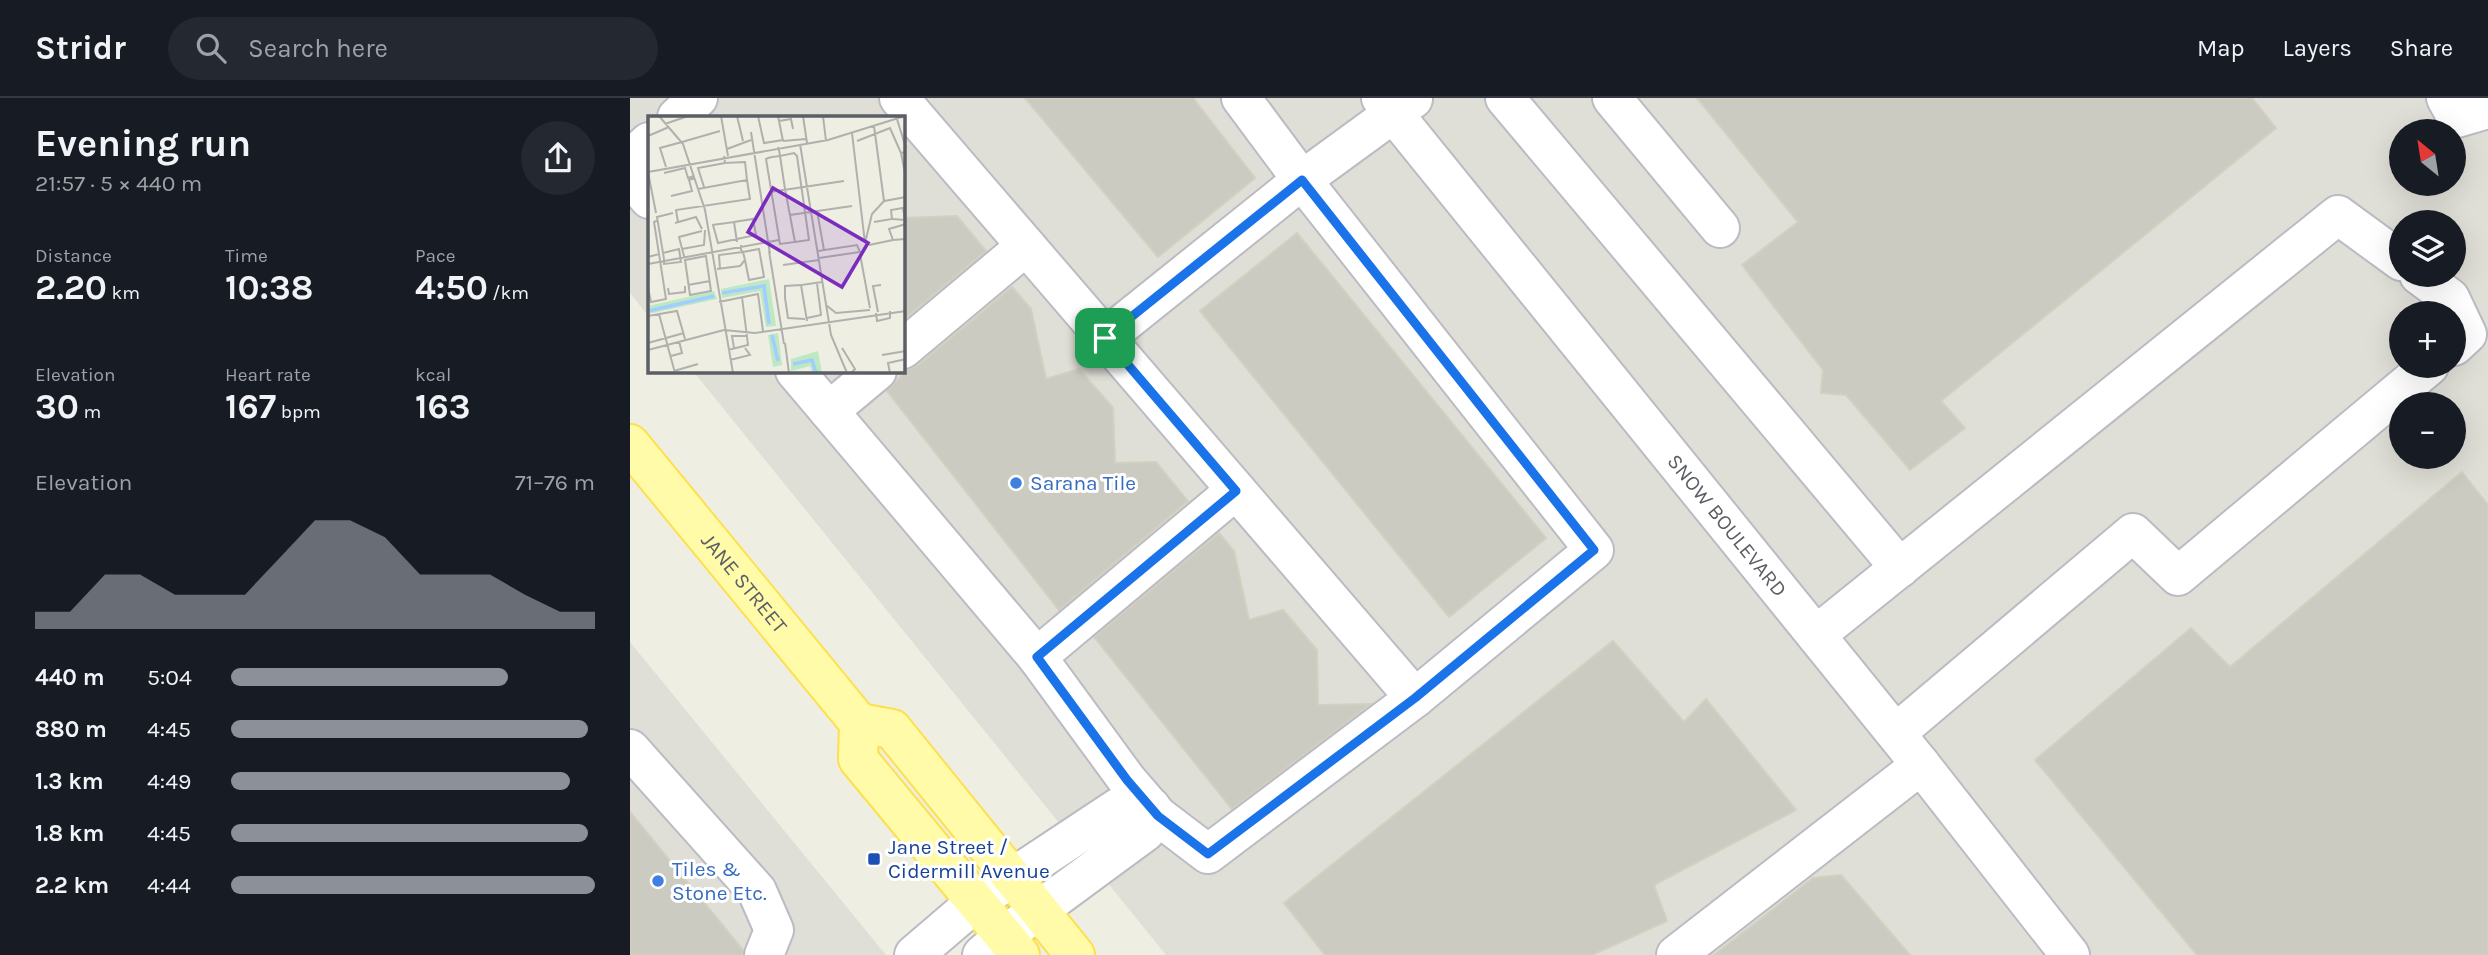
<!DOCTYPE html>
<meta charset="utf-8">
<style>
body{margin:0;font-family:Karla,sans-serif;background:#242831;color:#f1f3f6;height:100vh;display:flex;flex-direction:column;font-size:26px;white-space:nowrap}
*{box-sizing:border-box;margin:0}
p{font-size:23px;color:#9ea1a6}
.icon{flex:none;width:38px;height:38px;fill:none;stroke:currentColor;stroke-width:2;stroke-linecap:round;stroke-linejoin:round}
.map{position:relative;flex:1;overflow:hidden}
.sheet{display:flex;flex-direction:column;background:#171b24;width:630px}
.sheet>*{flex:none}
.needle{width:46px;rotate:330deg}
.tools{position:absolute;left:1759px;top:21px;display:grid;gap:14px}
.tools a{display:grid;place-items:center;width:77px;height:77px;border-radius:50%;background:#171b24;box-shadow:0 7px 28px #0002;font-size:35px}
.pin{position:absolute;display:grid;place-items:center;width:60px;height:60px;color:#fff;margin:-30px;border-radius:14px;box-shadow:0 4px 10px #0006}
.round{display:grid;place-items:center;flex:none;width:74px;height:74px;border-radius:37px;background:#242831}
.headline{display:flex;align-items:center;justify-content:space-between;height:119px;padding:0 35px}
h1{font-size:38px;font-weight:700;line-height:52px}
.stats{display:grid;grid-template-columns:repeat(3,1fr);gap:10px;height:119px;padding:7px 35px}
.stats div{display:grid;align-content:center}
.stats b{font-size:35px;font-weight:700}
.stats small{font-size:19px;font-weight:400}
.stats p{font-size:19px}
.chart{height:196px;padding:14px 35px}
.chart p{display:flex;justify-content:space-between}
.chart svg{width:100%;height:126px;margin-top:7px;fill:#8c9099;opacity:.7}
ul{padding:0 35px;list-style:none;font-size:23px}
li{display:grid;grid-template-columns:112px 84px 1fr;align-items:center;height:52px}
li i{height:18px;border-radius:9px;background:#8c9099}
header{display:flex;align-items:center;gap:42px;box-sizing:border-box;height:98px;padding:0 35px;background:#171b24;border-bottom:2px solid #363941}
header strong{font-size:33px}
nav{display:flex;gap:38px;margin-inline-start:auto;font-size:24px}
.search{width:490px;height:63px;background:#242831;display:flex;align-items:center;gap:18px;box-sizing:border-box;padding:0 24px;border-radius:38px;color:#9ea1a6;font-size:26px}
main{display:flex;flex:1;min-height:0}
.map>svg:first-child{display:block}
.industrial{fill:#dfdfd7;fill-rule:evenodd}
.building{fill:#cccbc2;stroke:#d4d0c0;stroke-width:2}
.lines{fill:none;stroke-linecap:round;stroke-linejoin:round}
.minor-casing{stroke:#bbbcc3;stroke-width:42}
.major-casing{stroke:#fde04e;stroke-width:42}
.minor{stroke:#fff;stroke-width:38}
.major{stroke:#fffba8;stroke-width:38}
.route-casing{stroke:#fff;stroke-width:14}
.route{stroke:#1a73e8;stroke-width:9}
.shop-dot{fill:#3f7fe0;stroke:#fff;stroke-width:2.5}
.transit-dot{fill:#1a4fb4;stroke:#fff;stroke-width:2.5}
.labels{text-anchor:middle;stroke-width:6;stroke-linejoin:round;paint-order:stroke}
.shop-label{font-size:21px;fill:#366cbe;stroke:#fff;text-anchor:start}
.street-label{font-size:21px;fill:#5b5e65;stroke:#fff}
.transit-label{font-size:21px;fill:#164399;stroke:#fff;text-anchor:start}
.inset-river{fill:none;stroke:#a3ccff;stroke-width:3.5}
.inset-road{fill:none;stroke:#b0b0ad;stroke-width:2}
.view{fill:#7b2cbf;fill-opacity:0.15;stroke:#7b2cbf;stroke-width:3.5}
.inset-edge{fill:none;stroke:#5b5e65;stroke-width:3.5}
</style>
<header>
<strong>Stridr</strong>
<div class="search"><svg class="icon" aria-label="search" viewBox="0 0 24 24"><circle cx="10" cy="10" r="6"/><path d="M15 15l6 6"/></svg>Search here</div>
<nav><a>Map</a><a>Layers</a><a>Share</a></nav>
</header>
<main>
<section class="sheet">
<div class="headline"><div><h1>Evening run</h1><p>21:57 · 5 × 440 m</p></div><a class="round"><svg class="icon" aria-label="share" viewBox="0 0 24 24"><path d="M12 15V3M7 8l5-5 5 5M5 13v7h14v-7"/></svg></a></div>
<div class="stats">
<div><p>Distance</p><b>2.20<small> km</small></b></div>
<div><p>Time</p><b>10:38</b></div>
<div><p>Pace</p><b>4:50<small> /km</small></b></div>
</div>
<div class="stats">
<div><p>Elevation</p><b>30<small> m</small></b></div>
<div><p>Heart rate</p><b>167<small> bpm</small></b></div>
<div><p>kcal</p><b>163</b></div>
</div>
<div class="chart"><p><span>Elevation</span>71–76 m</p>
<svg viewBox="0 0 160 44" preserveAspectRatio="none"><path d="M0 44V38L10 38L20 25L30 25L40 32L50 32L60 32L70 19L80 6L90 6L100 12L110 25L120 25L130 25L140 32L150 38L160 38V44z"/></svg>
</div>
<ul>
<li><b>440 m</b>5:04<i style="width:76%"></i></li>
<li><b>880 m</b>4:45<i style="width:98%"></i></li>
<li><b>1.3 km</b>4:49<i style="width:93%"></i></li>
<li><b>1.8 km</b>4:45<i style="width:98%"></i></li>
<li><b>2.2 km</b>4:44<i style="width:100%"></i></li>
</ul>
</section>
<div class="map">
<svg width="1858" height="857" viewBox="0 0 1858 857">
<rect width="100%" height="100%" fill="#efeee3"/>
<!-- industrial -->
<path class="industrial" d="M 0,0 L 1858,0 L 1858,857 L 536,857 L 63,273 L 273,273 L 273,19 L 19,19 L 19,219 L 0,195 ZM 1771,33 L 1824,33 L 1824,86 L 1771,86 ZM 1771,124 L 1824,124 L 1824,177 L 1771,177 ZM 1771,215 L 1824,215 L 1824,268 L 1771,268 ZM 1771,306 L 1824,306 L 1824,359 L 1771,359 Z
M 0,544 L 256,857 L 0,857 Z"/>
<!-- building -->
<path class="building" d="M 395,0 L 563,0 L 625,80 L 528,159 Z
M 1067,0 L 1622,0 L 1646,30 L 1311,303 L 1335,330 L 1280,372 L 1216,297 L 1191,295 L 1193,272 L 1112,167 L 1168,124 Z
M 327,118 L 356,153 L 273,222 L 273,120 Z
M 667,135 L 916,440 L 819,519 L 570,213 Z
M 382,189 L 401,211 L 416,281 L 449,271 L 483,310 L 485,365 L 526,364 L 558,403 L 429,512 L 257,293 L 273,276 L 273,272 L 287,268 Z
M 1832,374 L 1858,407 L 1858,857 L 1567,857 L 1405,662 L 1561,530 L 1600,569 Z
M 589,435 L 604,453 L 619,522 L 653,512 L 687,552 L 688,607 L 741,606 L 602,711 L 464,539 Z
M 983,543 L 1054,624 L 1076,601 L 1166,712 L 1024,787 L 1037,823 L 962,857 L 695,857 L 654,805 Z
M 0,714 L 113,852 L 113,857 L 0,857 Z
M 1211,777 L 1280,857 L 1084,857 L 1183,780 Z"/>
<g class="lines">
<defs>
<g id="minor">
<path d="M 611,0 L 672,82 L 964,452 L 785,600"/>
<path id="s1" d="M 751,0 L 1291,667 L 1440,857"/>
<path d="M 875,0 L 1270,470"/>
<path d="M 982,0 L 1090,130"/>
<path d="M 1816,0 L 1827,20 L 1858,11"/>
<path d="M 47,19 L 68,0"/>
<path d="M 0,61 L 19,44"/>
<path d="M 0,78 L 19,101"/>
<path d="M 1789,177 L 1820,200 L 1837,236 L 1824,248"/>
<path d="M 475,240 L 672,82 L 783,1"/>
<path d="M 273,251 L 396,148"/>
<path d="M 165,273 L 407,559 L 497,682 L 528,718 L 578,756 L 785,600 L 269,0"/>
<path d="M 199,313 L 247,273"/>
<path d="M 1186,537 L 1708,117 L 1771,163"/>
<path d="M 407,559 L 606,392"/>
<path d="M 1266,635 L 1503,435 L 1548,478 L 1799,268"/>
<path d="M 0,651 L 127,793 L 144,832 L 134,857"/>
<path d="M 284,857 L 347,803 L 489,709 L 521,709 L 515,734 L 375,837 L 352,857"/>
<path d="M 1046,857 L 1291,667"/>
</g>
<g id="major">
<path id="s2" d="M 0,346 L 229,625 L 228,661 L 390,857"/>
<path d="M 229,625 L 262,631 L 445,857"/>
</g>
</defs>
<!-- minor casing -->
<use href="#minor" class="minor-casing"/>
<!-- major casing -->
<use href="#major" class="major-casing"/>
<!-- minor -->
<use href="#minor" class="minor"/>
<!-- major -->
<use href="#major" class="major"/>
</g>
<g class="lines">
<defs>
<path id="route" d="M 672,82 L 964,452 L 785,600 L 578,756 L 528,718 L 497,682 L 407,559 L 606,393 L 475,240 Z"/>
</defs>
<!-- route casing -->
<use href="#route" class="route-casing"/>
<!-- route -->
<use href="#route" class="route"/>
</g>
<!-- markers -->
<g class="shop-dot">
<circle cx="386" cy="385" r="7"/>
<circle cx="28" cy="783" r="7"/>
</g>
<rect class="transit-dot" x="237" y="754" width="14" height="14" rx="3.5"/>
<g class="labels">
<!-- shop labels -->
<g class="shop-label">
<text x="400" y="392">Sarana Tile</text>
<text x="42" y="778">Tiles &amp;<tspan x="42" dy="24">Stone Etc.</tspan></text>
</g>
<!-- street labels -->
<g class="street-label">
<text dy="7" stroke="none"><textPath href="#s1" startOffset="550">SNOW BOULEVARD</textPath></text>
<text dy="7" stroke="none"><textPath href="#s2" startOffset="180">JANE STREET</textPath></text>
</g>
<!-- transit labels -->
<g class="transit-label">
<text x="258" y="756">Jane Street /<tspan x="258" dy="24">Cidermill Avenue</tspan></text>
</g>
</g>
<!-- overview -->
<g transform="translate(18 18)">
<rect width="257" height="257" fill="#efeee3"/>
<path d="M 121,163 L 128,210 L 118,211 L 112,175 L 74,182 L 73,173 ZM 66,175 L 69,183 L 0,198 L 0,190 ZM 170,235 L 174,257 L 164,257 L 162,250 L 143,255 L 143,243 Z" fill="#bde9c2"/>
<path d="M 130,217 L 134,249 L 125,251 L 120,219 Z" fill="#bde9c2"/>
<path class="inset-river" d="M 74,177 L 116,170 L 121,208M 0,195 L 66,180M 124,219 L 130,245M 145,248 L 164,244 L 168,257"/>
<path class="inset-road" d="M 11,0 L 35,28 L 57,94 L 85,257M 73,0 L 80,40M 89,0 L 95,25M 110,0 L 116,27 L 135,24M 130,0 L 135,25M 155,0 L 159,27M 175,0 L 178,25M 248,0 L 258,32M 131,5 L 143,3 L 145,13M 17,8 L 40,0M 226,10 L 236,85 L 258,81M 103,16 L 122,138M 204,17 L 217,127 L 224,98 L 236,85M 0,20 L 21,11M 135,25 L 158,23M 209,25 L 242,12 L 253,37 L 258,36M 34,26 L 72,15M 152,28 L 183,219 L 199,257M 130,31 L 131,34 L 132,40 L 137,73 L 147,126 L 132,128 L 118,43 L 120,42 L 124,41 L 132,40 L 146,37 L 149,40 L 161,124 L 147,126M 79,33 L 103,24M 253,37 L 258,62M 18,51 L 12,32 L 34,26M 0,56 L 180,24 L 257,0M 0,56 L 8,97M 16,57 L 37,52 L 40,62 L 46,60M 56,71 L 50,52 L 77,47M 50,73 L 99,64 L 97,46 L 77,47 L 76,40M 122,76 L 196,65M 23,80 L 44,75 L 41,64 L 47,62M 169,95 L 176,134M 142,99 L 204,90M 10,104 L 6,106 L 11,138M 30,106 L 28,94 L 102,83 L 99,64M 226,106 L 244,103 L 243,94 L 255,92 L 257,104 L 244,103M 27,107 L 48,101 L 54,113M 258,108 L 241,113 L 245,124 L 258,123M 64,109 L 86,106 L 89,126M 65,109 L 70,127 L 108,119 L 105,103 L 86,106M 221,129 L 245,124M 34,133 L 56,129 L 57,114M 121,135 L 136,228M 170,135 L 209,129 L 212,136 L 171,142M 15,137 L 31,133 L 33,146 L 16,148 L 16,143 L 9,101 L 25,97M 212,138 L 222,192M 0,141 L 11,138 L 18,183 L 3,186 L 0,172M 37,144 L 42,179 L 63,175 L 58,140 L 37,144 L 31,121 L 54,115M 0,148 L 131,124M 135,149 L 171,144M 69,153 L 92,150 L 97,144M 72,153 L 71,139 L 95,136 L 111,133 L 116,161 L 101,164 L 97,144 L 95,136 L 93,134 L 93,129M 40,169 L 62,165M 153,169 L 137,170 L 137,182 L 140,202 L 157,203M 20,172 L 21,178 L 37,176 L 37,170M 71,186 L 110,178 L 115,215M 178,189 L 188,197 L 222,194M 230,196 L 225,170 L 233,169M 228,197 L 229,205 L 242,202 L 242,195M 11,198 L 27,257M 0,200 L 29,195 L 37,223M 159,202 L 173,199 L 169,167M 159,205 L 153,169 L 174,166M 0,227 L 36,217M 137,227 L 141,257M 86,232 L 84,220 L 98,220M 194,232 L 207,253 L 203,257M 0,234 L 76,214 L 107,217 L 258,195M 80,234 L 100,229 L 94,181M 234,239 L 258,235M 23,240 L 34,237 L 31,225M 82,244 L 102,239 L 97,232M 26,255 L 50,248M 242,257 L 240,247 L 258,243"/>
<path class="view" d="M 125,72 L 220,127 L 194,171 L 100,116 Z"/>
<rect width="257" height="257" class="inset-edge"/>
</g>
</svg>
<div class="tools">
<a><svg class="needle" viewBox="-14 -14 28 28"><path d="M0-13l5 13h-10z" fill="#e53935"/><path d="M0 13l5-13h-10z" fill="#9ea1a6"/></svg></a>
<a><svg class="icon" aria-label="layers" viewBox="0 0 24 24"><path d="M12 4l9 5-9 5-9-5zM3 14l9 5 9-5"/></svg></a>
<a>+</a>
<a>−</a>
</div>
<div class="pin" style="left:475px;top:240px;background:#1e9e55"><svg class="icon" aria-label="arrive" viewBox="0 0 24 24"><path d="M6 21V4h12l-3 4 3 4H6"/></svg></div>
</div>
</main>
